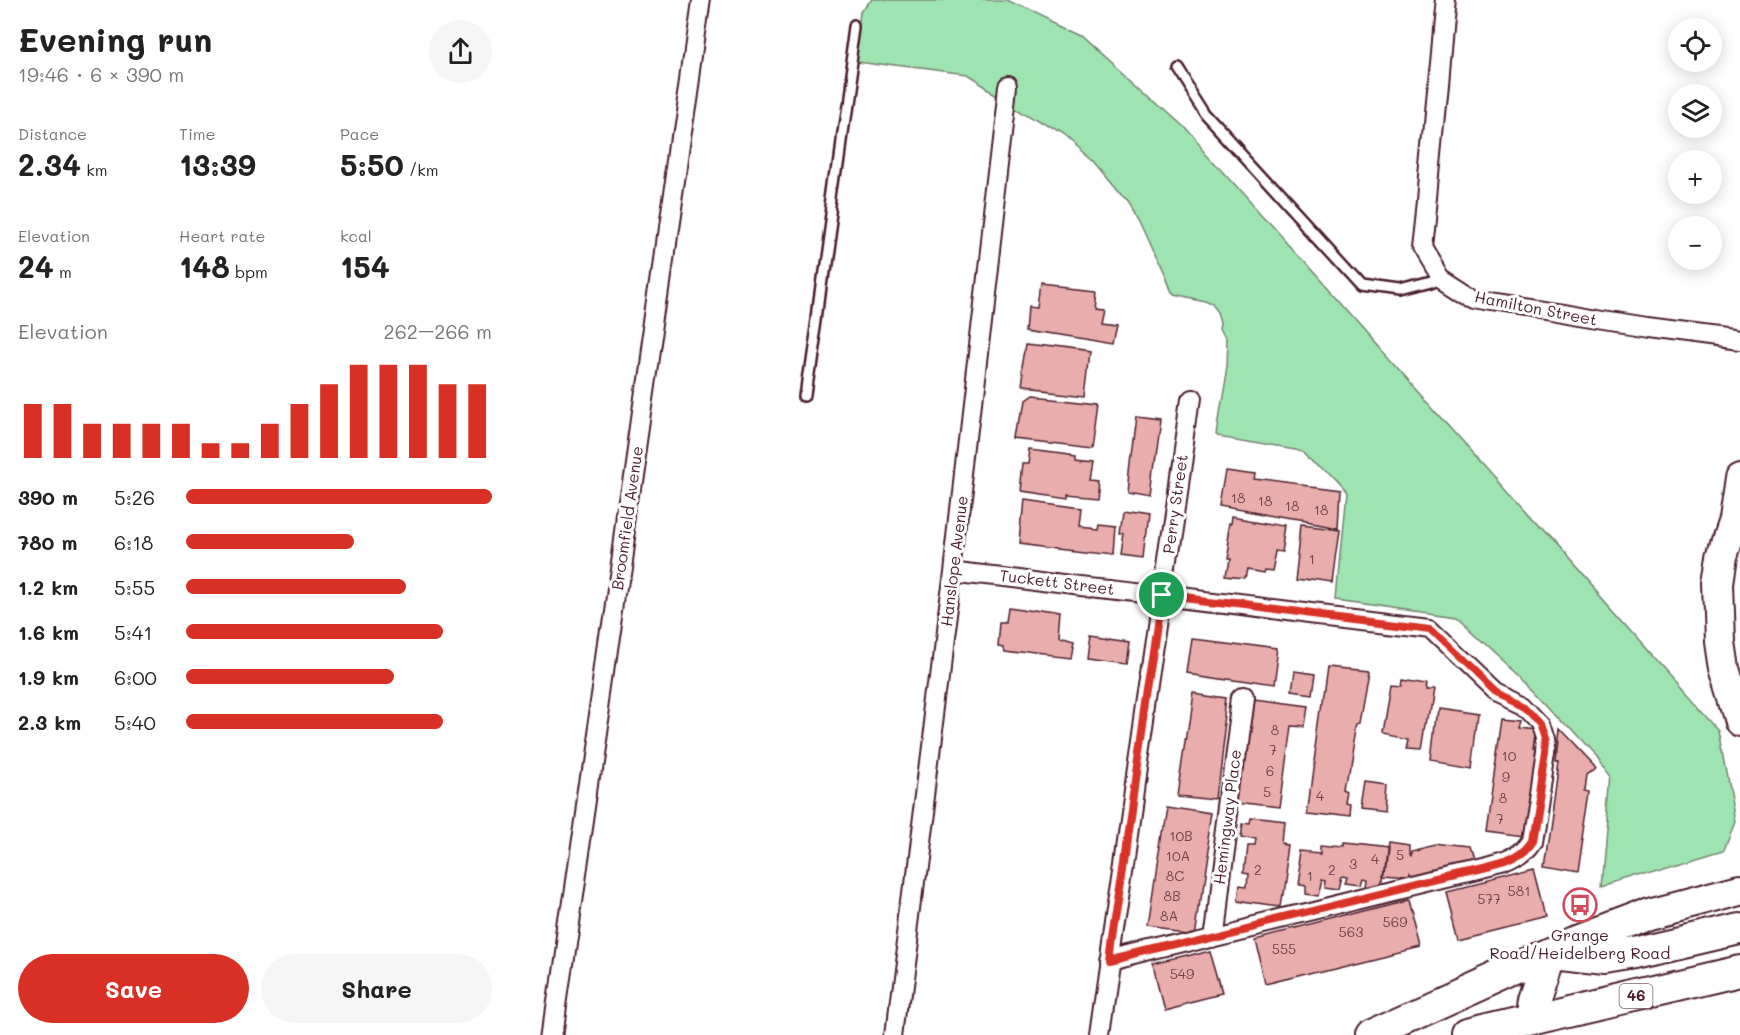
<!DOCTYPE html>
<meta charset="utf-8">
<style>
body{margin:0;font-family:Mali,sans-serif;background:#f6f6f6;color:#222;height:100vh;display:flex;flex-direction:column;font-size:22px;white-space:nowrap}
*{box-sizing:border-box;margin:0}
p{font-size:20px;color:#767676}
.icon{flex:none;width:33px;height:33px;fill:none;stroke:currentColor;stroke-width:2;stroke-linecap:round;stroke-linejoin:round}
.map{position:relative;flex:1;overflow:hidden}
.panel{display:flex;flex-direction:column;background:#fff;width:510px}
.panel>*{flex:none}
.tools{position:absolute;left:1158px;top:18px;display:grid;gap:12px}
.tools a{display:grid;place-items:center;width:54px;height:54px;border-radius:50%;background:#fff;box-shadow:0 3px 15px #0003;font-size:30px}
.pin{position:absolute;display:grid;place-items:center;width:51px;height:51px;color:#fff;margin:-26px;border:3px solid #fff;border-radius:50%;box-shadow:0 2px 6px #0007}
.round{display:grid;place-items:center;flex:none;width:63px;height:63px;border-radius:32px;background:#f6f6f6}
.head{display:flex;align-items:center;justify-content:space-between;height:102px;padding:0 18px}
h1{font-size:33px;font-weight:700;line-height:45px}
.figures{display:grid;grid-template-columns:repeat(3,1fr);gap:9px;height:102px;padding:6px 18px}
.figures div{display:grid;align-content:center}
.figures b{font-size:30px;font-weight:700}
.figures small{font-size:16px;font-weight:400}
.figures p{font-size:16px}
.chart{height:168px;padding:12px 18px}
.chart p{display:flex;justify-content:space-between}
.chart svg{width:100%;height:108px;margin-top:6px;stroke:#d93025;stroke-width:6}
.action{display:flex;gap:12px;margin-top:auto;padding:12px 18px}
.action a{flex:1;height:69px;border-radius:36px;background:#d93025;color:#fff;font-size:24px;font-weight:700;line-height:69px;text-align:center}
.action a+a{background:#f6f6f6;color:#222}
ul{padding:0 18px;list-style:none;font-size:20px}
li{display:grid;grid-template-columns:96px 72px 1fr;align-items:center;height:45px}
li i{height:15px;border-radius:8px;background:#d93025}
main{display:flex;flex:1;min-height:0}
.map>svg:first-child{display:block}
.green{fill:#9ee4b0;stroke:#74826e;stroke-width:1.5}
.building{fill:#e9aeac;stroke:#4a1f2b;stroke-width:1.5}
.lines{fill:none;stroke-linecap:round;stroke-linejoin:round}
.service-casing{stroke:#4a1f2b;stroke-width:14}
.minor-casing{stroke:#4a1f2b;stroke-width:22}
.primary-casing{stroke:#4a1f2b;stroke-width:34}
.service{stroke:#fff;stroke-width:9}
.minor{stroke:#fff;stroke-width:18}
.primary{stroke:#fff;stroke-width:30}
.route-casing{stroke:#fff;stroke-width:12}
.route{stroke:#d93025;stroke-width:8}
.labels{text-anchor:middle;stroke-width:6;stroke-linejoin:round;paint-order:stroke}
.number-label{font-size:14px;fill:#72434b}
.shield{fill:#fff;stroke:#80626b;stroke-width:1.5}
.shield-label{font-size:15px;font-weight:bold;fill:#4a1f2b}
.street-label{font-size:16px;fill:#4a1f2b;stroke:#fff}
.poi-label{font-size:16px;fill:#4a1f2b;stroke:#fff}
</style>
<main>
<section class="panel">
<div class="head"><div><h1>Evening run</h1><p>19:46 · 6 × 390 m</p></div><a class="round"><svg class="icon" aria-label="share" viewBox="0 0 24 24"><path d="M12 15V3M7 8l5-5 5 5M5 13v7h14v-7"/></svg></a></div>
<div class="figures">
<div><p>Distance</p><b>2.34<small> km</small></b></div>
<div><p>Time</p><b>13:39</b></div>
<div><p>Pace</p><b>5:50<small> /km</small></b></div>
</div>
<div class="figures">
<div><p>Elevation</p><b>24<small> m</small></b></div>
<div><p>Heart rate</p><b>148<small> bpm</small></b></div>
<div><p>kcal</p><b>154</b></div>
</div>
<div class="chart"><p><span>Elevation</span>262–266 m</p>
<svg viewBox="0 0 160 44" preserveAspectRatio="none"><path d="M5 44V22M15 44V22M25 44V30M35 44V30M45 44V30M55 44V30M65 44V38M75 44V38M85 44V30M95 44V22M105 44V14M115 44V6M125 44V6M135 44V6M145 44V14M155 44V14"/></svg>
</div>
<ul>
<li><b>390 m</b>5:26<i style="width:100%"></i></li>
<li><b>780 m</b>6:18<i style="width:55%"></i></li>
<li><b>1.2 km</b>5:55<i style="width:72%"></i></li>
<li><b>1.6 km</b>5:41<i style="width:84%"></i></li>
<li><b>1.9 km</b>6:00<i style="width:68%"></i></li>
<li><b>2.3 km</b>5:40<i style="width:84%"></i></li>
</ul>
<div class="action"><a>Save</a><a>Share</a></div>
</section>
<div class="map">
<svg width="1230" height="1035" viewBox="0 0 1230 1035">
<rect width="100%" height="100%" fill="#fff"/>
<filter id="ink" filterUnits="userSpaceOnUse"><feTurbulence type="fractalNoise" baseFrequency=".0167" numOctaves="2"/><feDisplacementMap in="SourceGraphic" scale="12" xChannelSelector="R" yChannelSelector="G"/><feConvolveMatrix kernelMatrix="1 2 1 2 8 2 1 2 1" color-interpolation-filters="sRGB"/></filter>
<g filter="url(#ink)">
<!-- green -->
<path class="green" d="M 362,0 L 498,0 L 570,34 L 672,126 L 1208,730 L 1225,821 L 1214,850 L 1091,887 L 1101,772 L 1025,689 L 946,616 L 826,599 L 836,492 L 794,447 L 706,433 L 717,365 L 718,341 L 713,331 L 714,325 L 711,315 L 705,307 L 697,303 L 662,296 L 628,221 L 618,204 L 583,162 L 553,136 L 458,76 L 348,62 L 354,12 Z"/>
<!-- building -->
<path class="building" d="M 531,285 L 586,291 L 584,308 L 592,309 L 589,323 L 606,325 L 602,344 L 517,330 L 519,306 L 528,307 Z
M 519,344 L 580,352 L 575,395 L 512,388 Z
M 520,396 L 589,403 L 583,448 L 507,439 L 513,401 Z
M 626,416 L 650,419 L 640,495 L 617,491 Z
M 520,450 L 565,456 L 565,460 L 584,462 L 581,479 L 589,480 L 587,498 L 557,495 L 557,499 L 509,492 L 512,464 L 518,464 Z
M 717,468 L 745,472 L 744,479 L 829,490 L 827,529 L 711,508 Z
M 511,501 L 571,509 L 569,527 L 586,529 L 587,524 L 605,526 L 603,555 L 507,544 Z
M 612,509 L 638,513 L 633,558 L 611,555 L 614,534 L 609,534 Z
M 723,518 L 777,527 L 773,550 L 765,549 L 761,568 L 753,567 L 752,570 L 736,567 L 734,579 L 714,577 L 717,557 L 714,557 L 720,525 L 722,526 Z
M 790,526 L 829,531 L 822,584 L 784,579 Z
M 499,607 L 552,615 L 550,640 L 562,644 L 559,658 L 495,650 L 494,646 L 489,645 L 491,622 L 497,622 Z
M 578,635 L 620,641 L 617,664 L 575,659 Z
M 683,638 L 768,649 L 763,687 L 678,674 Z
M 818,666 L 859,670 L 850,724 L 847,725 L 836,792 L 840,794 L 838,805 L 842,806 L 841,816 L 798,811 Z
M 782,671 L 804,674 L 801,696 L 779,693 Z
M 891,678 L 915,682 L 914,689 L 922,689 L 912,750 L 899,749 L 901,739 L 872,734 L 880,683 L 890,684 Z
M 683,693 L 719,698 L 707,798 L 668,794 Z
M 742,700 L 797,707 L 794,727 L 779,726 L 768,806 L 728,801 Z
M 927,709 L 969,715 L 962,767 L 921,760 Z
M 992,719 L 1011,721 L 1009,729 L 1027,731 L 1024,752 L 1027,752 L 1015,837 L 976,832 Z
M 1050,729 L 1086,767 L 1077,774 L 1075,789 L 1080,790 L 1068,873 L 1034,867 L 1049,764 L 1047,764 Z
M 856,782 L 878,785 L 876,813 L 852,810 Z
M 656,805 L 702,812 L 684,933 L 638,927 Z
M 739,819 L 775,823 L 773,843 L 780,844 L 771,907 L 727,901 L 729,887 L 737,888 L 738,875 L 732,874 L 735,847 L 743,847 L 744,841 L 729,838 L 731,824 L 738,825 Z
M 877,842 L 900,845 L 900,853 L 902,854 L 902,850 L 928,844 L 958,848 L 962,862 L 903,878 L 901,874 L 900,878 L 873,876 Z
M 834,843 L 877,848 L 872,888 L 857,886 L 858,879 L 853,878 L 851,885 L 835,883 L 837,876 L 832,875 L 829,889 L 813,887 L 814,879 L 810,878 L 806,895 L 792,893 L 792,885 L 786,884 L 791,849 L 814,851 L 814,844 L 834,846 Z
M 1025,870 L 1037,916 L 949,938 L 937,892 Z
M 898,900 L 910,947 L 755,985 L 744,939 Z
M 701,950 L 713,994 L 654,1009 L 643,964 Z"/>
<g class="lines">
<defs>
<path id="service" d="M 667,68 L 697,115 L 853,286 L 890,291 L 920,283 L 930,278
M 296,396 L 347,25"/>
<path id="minor" d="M 936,0 L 912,248 L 930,278 L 964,300 L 1138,328 L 1230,340
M 443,570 L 918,628 L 984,691 L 1014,705 L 1032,724 L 1037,740 L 1036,755 L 1022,842 C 1015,853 1007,859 994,864 L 599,961
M 702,936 L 733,698
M 43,1035 L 191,0
M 385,1035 L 443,570 L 499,86
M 589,1035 L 680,401"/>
<path id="primary" d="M 1230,479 L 1224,520 L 1212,556 L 1208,583 L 1210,642 L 1214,669 L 1230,721
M 1042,952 L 1096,958 L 1126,953 L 1230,929
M 1021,1021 L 1024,1000 L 1039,954
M 859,1035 L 1067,941 L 1139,914 L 1230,890
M 957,1035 L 1230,971"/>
</defs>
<!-- service casing -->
<use href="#service" class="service-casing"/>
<!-- minor casing -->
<use href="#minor" class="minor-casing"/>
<!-- primary casing -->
<use href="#primary" class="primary-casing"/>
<!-- service -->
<use href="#service" class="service"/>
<!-- minor -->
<use href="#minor" class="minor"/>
<!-- primary -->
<use href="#primary" class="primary"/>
</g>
</g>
<g class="lines" filter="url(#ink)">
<defs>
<path id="route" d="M 652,595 L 918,628 L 984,691 L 1014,705 L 1032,724 L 1037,740 L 1036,755 L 1022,842 C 1015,853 1007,859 994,864 L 599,961 Z"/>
</defs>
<!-- route casing -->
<use href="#route" class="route-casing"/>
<!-- route -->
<use href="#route" class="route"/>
</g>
<!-- icons -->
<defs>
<symbol id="bus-ring" viewBox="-11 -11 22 22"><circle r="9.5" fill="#fff" stroke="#d1495b" stroke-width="1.5"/><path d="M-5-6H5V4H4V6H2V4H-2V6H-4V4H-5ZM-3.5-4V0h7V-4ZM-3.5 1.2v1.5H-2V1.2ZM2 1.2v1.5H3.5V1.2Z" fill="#d1495b"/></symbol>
</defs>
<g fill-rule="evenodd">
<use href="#bus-ring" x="1051" y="886" width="38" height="38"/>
</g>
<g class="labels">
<!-- number labels -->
<g class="number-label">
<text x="728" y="503">18</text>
<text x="755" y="506">18</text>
<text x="782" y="511">18</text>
<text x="811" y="515">18</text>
<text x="802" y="564">1</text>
<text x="765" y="735">8</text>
<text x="763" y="755">7</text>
<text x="999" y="761">10</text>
<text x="760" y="776">6</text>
<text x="996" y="782">9</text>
<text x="757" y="797">5</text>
<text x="810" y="801">4</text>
<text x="993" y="803">8</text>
<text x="990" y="824">7</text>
<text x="671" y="841">10B</text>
<text x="890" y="860">5</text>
<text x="668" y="861">10A</text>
<text x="865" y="864">4</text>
<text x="843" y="869">3</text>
<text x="748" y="875">2</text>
<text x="822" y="875">2</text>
<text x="665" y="881">8C</text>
<text x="800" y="881">1</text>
<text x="1009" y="896">581</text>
<text x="662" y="901">8B</text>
<text x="979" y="904">577</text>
<text x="659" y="921">8A</text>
<text x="885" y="927">569</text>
<text x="841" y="937">563</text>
<text x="774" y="954">555</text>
<text x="672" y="979">549</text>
</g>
<!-- shield labels -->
<rect class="shield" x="1109.5" y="984" width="33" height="24" rx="4.5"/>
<g class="shield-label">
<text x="1126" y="1001">46</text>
</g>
<!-- street labels -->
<g class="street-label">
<text transform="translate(1026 308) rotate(11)" y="6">Hamilton Street</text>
<text transform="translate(665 504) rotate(-82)" y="6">Perry Street</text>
<text transform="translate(117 518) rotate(-82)" y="6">Broomfield Avenue</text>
<text transform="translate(444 561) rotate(-83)" y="6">Hanslope Avenue</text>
<text transform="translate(547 582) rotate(7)" y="6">Tuckett Street</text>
<text transform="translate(717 817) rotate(-83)" y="6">Hemingway Place</text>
</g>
<!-- poi labels -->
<g class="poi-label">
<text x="1070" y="941">Grange<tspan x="1070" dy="18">Road/Heidelberg Road</tspan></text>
</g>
</g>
</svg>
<div class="tools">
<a><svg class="icon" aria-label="locate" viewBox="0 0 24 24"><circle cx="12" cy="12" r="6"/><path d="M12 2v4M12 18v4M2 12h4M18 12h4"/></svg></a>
<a><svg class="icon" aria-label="layers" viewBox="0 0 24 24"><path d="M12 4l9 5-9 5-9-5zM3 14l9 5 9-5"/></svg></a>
<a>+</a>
<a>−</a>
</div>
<div class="pin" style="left:652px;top:595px;background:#1e9e55"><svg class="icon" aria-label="arrive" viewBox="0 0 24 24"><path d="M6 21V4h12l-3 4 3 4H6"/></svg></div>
</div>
</main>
